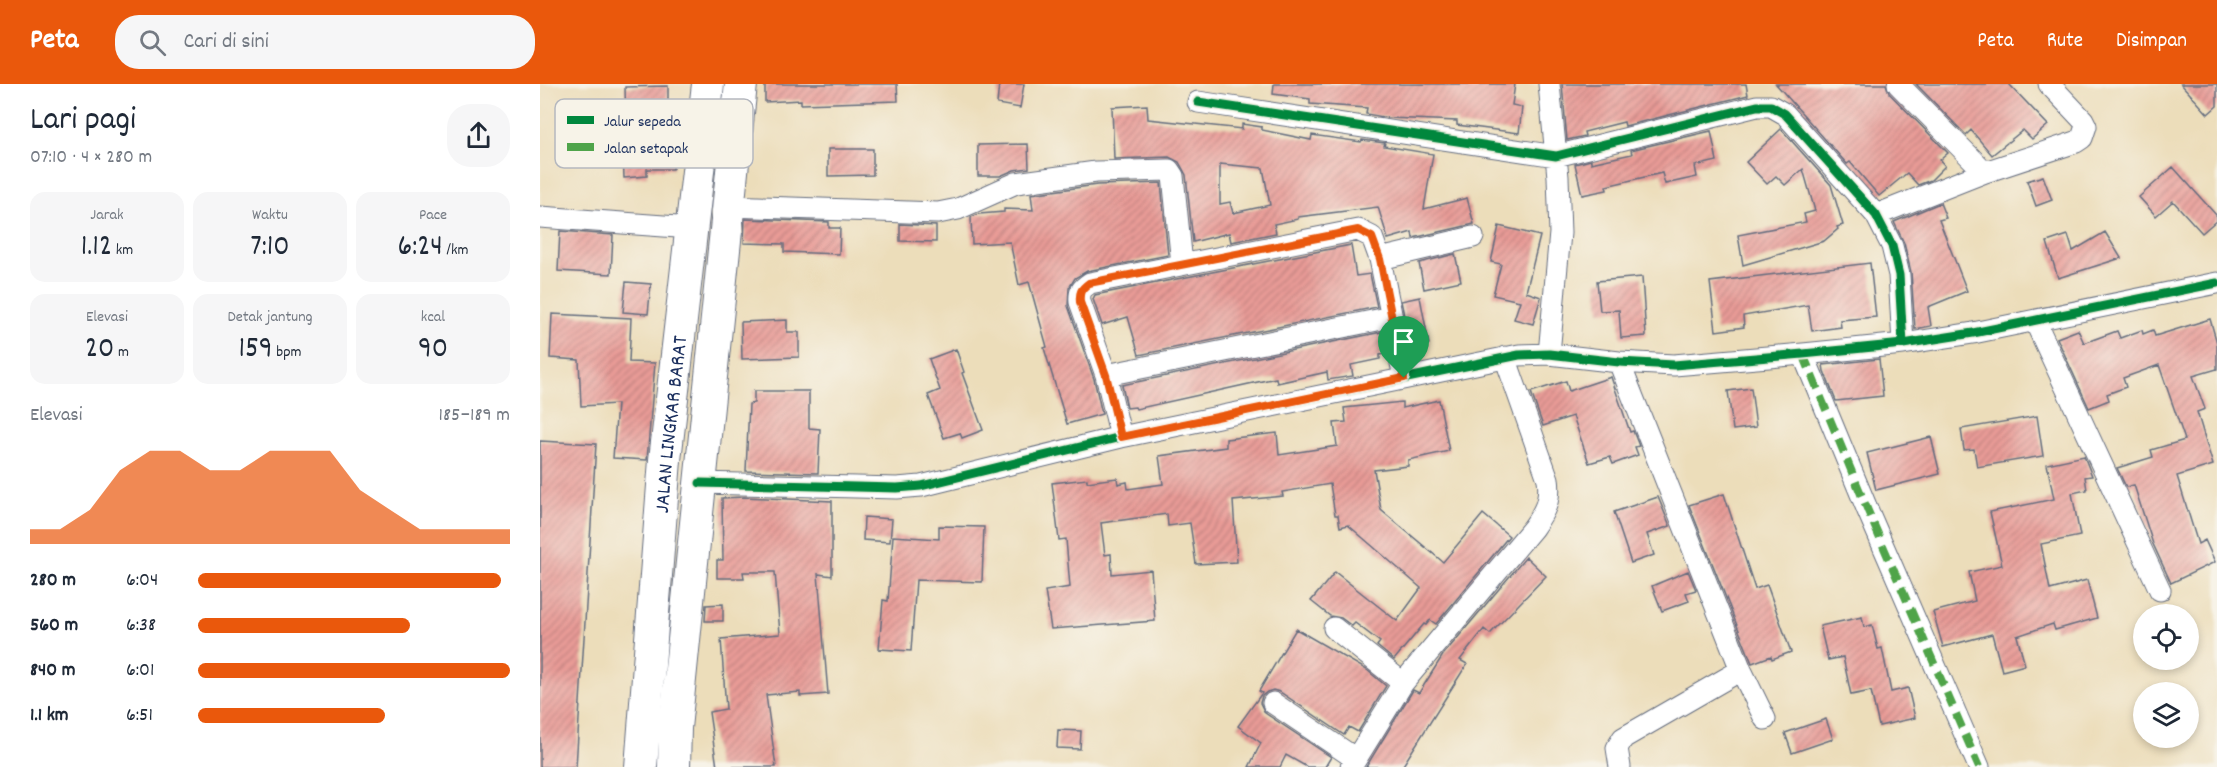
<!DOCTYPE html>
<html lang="id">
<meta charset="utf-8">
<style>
body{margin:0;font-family:Dekko,sans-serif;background:#f6f6f7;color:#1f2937;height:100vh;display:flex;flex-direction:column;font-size:22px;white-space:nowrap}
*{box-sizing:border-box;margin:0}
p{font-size:20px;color:#747a83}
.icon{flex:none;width:33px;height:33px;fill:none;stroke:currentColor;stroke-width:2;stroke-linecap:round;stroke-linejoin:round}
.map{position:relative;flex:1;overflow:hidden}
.side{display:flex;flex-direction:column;background:#fff;width:540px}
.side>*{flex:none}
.controls{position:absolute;left:1593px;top:520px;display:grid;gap:12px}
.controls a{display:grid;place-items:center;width:66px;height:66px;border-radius:50%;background:#fff;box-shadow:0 3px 9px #0003;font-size:30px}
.pin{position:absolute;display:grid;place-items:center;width:51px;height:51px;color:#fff;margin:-62px -26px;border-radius:50% 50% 50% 0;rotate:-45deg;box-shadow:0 0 6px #0007}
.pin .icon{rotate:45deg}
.round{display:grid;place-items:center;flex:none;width:63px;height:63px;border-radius:24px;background:#f6f6f7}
.head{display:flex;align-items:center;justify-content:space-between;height:102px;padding:0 30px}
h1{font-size:33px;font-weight:600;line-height:45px}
.stats{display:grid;grid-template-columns:repeat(3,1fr);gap:9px;height:102px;padding:6px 30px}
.stats div{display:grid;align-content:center;border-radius:15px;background:#f6f6f7;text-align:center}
.stats b{font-size:30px;font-weight:600}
.stats small{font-size:16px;font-weight:400}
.stats p{font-size:16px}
.chart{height:168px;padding:12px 30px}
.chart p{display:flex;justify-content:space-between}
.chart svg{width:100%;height:108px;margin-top:6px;fill:#ea580c;opacity:.7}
ul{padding:0 30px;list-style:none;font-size:20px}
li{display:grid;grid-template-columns:96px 72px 1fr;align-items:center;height:45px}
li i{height:15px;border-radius:8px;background:#ea580c}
header{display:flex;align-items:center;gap:36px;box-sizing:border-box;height:84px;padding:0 30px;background:#ea580c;color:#fff}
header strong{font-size:28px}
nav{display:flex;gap:33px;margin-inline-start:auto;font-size:21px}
.search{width:420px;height:54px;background:#f6f6f7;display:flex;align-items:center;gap:15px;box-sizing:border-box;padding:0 21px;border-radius:24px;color:#747a83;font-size:22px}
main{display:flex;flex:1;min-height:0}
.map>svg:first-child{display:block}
.building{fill:url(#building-hatch);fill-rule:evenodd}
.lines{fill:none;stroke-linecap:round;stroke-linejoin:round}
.minor-casing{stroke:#646c7e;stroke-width:23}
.highway-casing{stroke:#646c7e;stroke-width:34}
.minor{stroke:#fff;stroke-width:21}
.highway{stroke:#fff;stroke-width:32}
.quiet{stroke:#4fa44a;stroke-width:8;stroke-dasharray:15 8;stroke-linecap:butt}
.cycleway-casing{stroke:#f7f3e8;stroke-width:13}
.cycleway{stroke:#00873e;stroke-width:9}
.route-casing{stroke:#fff;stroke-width:12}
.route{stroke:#ea580c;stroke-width:8}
.labels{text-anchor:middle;stroke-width:4.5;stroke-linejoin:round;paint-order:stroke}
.street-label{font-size:21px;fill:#1b2f5e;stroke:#f7f3e8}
.key{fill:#f7f3e8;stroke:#b5b8bf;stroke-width:1.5}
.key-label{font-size:16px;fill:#1b2f5e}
</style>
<header>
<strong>Peta</strong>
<div class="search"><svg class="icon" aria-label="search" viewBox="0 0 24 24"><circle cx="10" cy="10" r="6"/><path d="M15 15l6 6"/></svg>Cari di sini</div>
<nav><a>Peta</a><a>Rute</a><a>Disimpan</a></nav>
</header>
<main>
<section class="side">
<div class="head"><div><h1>Lari pagi</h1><p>07:10 · 4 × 280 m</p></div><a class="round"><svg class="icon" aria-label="share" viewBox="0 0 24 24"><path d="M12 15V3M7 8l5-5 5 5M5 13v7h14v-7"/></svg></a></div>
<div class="stats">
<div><p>Jarak</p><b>1.12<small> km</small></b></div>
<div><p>Waktu</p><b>7:10</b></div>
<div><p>Pace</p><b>6:24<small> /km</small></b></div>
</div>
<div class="stats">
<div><p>Elevasi</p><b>20<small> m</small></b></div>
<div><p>Detak jantung</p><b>159<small> bpm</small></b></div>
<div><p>kcal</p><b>90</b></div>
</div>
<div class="chart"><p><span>Elevasi</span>185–189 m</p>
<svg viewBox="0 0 160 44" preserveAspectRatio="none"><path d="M0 44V38L10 38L20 30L30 14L40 6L50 6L60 14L70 14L80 6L90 6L100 6L110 22L120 30L130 38L140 38L150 38L160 38V44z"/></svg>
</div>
<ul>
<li><b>280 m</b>6:04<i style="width:97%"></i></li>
<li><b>560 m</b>6:38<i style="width:68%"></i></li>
<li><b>840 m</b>6:01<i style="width:100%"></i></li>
<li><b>1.1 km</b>6:51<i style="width:60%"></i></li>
</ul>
</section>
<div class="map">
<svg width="1677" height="683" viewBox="0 0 1677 683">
<defs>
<pattern id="building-hatch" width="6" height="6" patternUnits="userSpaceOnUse" patternTransform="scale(1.5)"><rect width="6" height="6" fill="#e99b96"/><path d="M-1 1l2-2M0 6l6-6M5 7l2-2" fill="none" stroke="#bc7f7e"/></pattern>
</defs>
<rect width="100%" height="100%" fill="#f7f3e8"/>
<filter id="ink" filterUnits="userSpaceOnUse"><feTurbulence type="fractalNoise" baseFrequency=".0167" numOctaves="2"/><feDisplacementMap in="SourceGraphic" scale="12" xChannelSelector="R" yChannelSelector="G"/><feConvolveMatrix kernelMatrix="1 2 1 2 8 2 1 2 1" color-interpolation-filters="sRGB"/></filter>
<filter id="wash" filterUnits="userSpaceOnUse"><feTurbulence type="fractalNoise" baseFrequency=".008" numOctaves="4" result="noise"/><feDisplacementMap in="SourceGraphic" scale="24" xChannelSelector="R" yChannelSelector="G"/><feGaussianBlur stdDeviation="1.35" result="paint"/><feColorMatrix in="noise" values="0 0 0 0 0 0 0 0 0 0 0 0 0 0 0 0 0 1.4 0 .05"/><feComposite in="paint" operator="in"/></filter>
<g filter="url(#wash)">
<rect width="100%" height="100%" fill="#ecddba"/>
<g id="blocks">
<!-- building -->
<path class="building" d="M 225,0 L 357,0 L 358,17 L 261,20 L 261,16 L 225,18 Z
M 459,0 L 484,0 L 480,24 L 457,20 Z
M 734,0 L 975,0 L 972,21 L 982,23 L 979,49 L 917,41 L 917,37 L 849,34 L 826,30 L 827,24 L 770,20 L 770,15 L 733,10 Z
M 1022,0 L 1206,0 L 1208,11 L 1085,42 L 1084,38 L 1044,48 L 1045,52 L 1027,56 Z
M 1236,0 L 1346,0 L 1349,9 L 1408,69 L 1400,76 L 1405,82 L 1391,96 L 1378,101 L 1367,89 L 1339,112 L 1310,78 L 1307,80 Z
M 1376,0 L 1469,0 L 1508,41 L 1492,55 L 1483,46 L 1452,71 L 1431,46 L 1426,51 Z
M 1641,0 L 1677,0 L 1677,22 L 1668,30 Z
M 128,2 L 128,59 L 133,59 L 133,85 L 107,85 L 107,92 L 84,94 L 82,43 L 86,43 L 85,3 Z
M 607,21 L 608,35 L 702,45 L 702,40 L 722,43 L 722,46 L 771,56 L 772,51 L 821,58 L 822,56 L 845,59 L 844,62 L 893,70 L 884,125 L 927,114 L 934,140 L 873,154 L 872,148 L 848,155 L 838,123 L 758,133 L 758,135 L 734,140 L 736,149 L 691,158 L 689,149 L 653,158 L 646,91 L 639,78 L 629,73 L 574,75 L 572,23 ZM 680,80 L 723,84 L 730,121 L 693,129 L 690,118 L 680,120 Z
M 1241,45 L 1291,101 L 1303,141 L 1297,143 L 1298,145 L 1284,157 L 1203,181 L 1198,151 L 1266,138 L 1264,130 L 1275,127 L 1263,85 L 1245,101 L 1236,92 L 1227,100 L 1206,78 Z
M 1171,47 L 1177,77 L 1155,82 L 1157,93 L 1125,100 L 1122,89 L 1066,102 L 1067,106 L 1042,111 L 1035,80 L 1051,76 L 1051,79 L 1092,70 L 1091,66 Z
M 488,60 L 489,84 L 474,86 L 460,92 L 438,92 L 438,61 Z
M 288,65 L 333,65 L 333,91 L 288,92 Z
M 1633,83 L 1677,132 L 1677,136 L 1662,149 L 1633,117 L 1616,132 L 1599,113 Z
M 1503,92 L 1512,116 L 1496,122 L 1487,97 Z
M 621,99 L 628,171 L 547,187 L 535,194 L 529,204 L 528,222 L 554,295 L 562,330 L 527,340 L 504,264 L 507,263 L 489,198 L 479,201 L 470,158 L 432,160 L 431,133 L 439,130 L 464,128 L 464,125 L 493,126 L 491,110 L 557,101 Z
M 1400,119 L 1406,134 L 1399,136 L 1427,207 L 1388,223 L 1391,242 L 1375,245 L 1371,188 L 1364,159 L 1354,138 Z
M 205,135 L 289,138 L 289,144 L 300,144 L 299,170 L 244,168 L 244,160 L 204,159 Z
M 360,140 L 396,142 L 396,158 L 360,157 Z
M 959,142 L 1000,152 L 986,208 L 1001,213 L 993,240 L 974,235 L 980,217 L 953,211 L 961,180 L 951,178 Z
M 20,147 L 73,151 L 71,190 L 18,187 Z
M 1565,148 L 1581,174 L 1518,194 L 1507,158 L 1528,151 L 1533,167 Z
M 811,161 L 816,192 L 830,190 L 837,223 L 599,271 L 588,233 L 562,241 L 553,215 L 555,211 Z
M 915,170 L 921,197 L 884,205 L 879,179 Z
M 1330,179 L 1336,233 L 1300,236 L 1301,243 L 1272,247 L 1268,221 L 1203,232 L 1204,243 L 1176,247 L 1170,198 Z
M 1102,193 L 1106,252 L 1081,254 L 1079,226 L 1060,227 L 1057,197 Z
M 86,198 L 111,200 L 108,230 L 83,228 Z
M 880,213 L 889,260 L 871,264 L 861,217 Z
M 12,230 L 91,234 L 89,278 L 115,279 L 107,376 L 73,374 L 77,320 L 41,322 L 39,276 L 10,274 Z
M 1670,235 L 1677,259 L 1677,285 L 1653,292 L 1665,325 L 1657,328 L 1673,381 L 1637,392 L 1658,460 L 1665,456 L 1675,478 L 1631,499 L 1613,460 L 1594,401 L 1586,403 L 1577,384 L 1613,373 L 1611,366 L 1645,356 L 1619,281 L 1583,294 L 1586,303 L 1567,310 L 1569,316 L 1549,324 L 1517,254 L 1538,246 L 1544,259 L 1577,247 L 1580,254 L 1602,246 L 1603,250 L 1613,246 L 1615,252 Z
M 247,236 L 247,248 L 259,248 L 259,273 L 202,275 L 201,238 Z
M 842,248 L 846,270 L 840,271 L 840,275 L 811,281 L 813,292 L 788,296 L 787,288 L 737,299 L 736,294 L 596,325 L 595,323 L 587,324 L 582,301 Z
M 416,265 L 424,288 L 422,289 L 443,346 L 422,354 L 420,349 L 404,354 L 388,311 L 400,306 L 389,275 Z
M 1339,275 L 1343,312 L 1296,317 L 1284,287 L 1283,281 Z
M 1071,293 L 1090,348 L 1093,347 L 1099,362 L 1095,363 L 1098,371 L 1073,380 L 1070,373 L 1049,379 L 1033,332 L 1003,342 L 991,308 L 1026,297 L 1029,307 Z
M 1211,304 L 1216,343 L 1193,346 L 1188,307 Z
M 214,307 L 269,307 L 269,344 L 280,345 L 278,389 L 206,387 L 209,320 L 214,319 Z
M 899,316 L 909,367 L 868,376 L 868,382 L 834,386 L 841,426 L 903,478 L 943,430 L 969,452 L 896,540 L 890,536 L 886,541 L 884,540 L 854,576 L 837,562 L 840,558 L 815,539 L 812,542 L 801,534 L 790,532 L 771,517 L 795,488 L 857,537 L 881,504 L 808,441 L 800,443 L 798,431 L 795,431 L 790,400 L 742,408 L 743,412 L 693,417 L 697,478 L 656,480 L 650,439 L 628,442 L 627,430 L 561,439 L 565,471 L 571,470 L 572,490 L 611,486 L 615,537 L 511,545 L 505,507 L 530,503 L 526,455 L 519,456 L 512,399 L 547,395 L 547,398 L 577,394 L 578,400 L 587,398 L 588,405 L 623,400 L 619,372 L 686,363 L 686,355 L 737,349 L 739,371 L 797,362 L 794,339 L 806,338 L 804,324 L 862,318 L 862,324 Z
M 1497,332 L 1503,372 L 1437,383 L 1434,365 L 1424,366 L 1421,345 Z
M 1391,353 L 1400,390 L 1336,406 L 1327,369 Z
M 0,357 L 56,360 L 36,683 L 0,683 Z
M 1544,372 L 1552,392 L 1545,393 L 1547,406 L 1532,409 L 1540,452 L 1501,460 L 1510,506 L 1547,496 L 1557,534 L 1515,546 L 1513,540 L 1477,552 L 1485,581 L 1462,587 L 1452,550 L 1403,563 L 1393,528 L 1435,517 L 1429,488 L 1462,481 L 1450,428 L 1514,415 L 1507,380 Z
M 1184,410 L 1215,505 L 1227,501 L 1251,568 L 1232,575 L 1231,572 L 1212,579 L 1149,421 Z
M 204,413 L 292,417 L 292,492 L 278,490 L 288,610 L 260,612 L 260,608 L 226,611 L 236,683 L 177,683 L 169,628 L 186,625 L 181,555 L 240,550 L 235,488 L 203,488 L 204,494 L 177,494 L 177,476 L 183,476 L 182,414 Z
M 1118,413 L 1130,442 L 1107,450 L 1114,471 L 1091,479 L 1074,428 Z
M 324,433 L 352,435 L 350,458 L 323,456 Z
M 399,442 L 444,443 L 442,498 L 376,496 L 371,567 L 339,565 L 343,516 L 348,517 L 353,452 L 399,455 Z
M 986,473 L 1006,492 L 950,550 L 944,545 L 920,576 L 927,580 L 862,683 L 826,683 L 873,606 L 879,609 L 903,571 Z
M 1148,487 L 1156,506 L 1146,509 L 1149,517 L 1122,527 L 1112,502 Z
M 183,520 L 183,537 L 165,537 L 166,521 Z
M 1322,533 L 1324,543 L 1332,541 L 1338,565 L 1342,564 L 1351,608 L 1368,604 L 1375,634 L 1339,642 L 1331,607 L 1311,611 L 1303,573 L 1288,576 L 1280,542 Z
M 756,545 L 827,586 L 846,602 L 818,648 L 809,643 L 804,651 L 740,608 L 733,606 L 727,608 L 722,612 L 720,619 L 725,629 L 791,673 L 785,683 L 767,683 L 746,671 L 740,683 L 709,683 L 721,659 L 698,642 L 722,609 L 719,607 Z
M 1286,635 L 1293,655 L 1252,669 L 1245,649 Z
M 518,646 L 541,647 L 540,665 L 517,664 Z"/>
</g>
</g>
<g filter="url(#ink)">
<use href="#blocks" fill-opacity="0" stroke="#646c7e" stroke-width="1.5"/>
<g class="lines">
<defs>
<path id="minor" d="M 1009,0 L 1018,93 L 1020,149 L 1009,270
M 658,18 L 1016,72 L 1217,22 L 1231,22 L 1245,30 L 1336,131 L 1352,162 L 1359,191 L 1363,260
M 1445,88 L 1536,58 L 1542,54 L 1546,42 L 1543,36 L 1509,0
M 189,122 L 398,129 L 418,125 L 476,99 L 556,88 L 629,86 L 633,92 L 642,180
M 1336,131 L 1445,88 L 1358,0
M 0,133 L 151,144
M 840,175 L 933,153
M 1495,237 L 1620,506
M 1263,270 L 1328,427 L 1439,683
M 1079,278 L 1201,586 L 1225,635
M 566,291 L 852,233
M 581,353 L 566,291 L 540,218 C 539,208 541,205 550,199 L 818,146 L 832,153 L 840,175 L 864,294
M 160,399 L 357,404 L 381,402 L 581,353 L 979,271 L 1009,270 L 1079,278 L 1134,281 L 1263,270 L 1363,260 L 1433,249 L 1677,199
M 794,544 L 863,599
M 733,619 L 816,675
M 811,683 L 863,599 L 993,444 C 1005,427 1011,416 1008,395 L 965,273
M 1080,683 L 1077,664 L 1083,654 L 1201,586"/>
<g id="highway">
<path id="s1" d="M 101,683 L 125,376 L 168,0"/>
<path d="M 134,683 L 135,644 L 201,0"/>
</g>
</defs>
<!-- minor casing -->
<use href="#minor" class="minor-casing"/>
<!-- highway casing -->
<use href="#highway" class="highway-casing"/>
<!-- minor -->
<use href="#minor" class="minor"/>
<!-- highway -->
<use href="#highway" class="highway"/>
<!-- quiet -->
<path class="quiet" d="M 1263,270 L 1328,427 L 1439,683"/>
<defs>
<path id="cycleway" d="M 658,18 L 1016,72 L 1217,22 L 1231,22 L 1245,30 L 1336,131 L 1352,162 L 1359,191 L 1363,260
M 160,399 L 357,404 L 381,402 L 581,353 L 979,271 L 1009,270 L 1079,278 L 1134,281 L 1263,270 L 1363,260 L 1433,249 L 1677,199"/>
</defs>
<!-- cycleway casing -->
<use href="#cycleway" class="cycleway-casing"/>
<!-- cycleway -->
<use href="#cycleway" class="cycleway"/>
</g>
</g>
<g class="lines" filter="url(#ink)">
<defs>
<path id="route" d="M 818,146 L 832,153 L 840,175 L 864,294 L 581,353 L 566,291 L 540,218 C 539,208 541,205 549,199 Z"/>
</defs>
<!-- route casing -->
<use href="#route" class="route-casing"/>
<!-- route -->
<use href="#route" class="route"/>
</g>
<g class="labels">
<!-- street labels -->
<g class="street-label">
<text dy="7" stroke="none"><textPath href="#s1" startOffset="344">JALAN LINGKAR BARAT</textPath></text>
</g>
</g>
<!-- legend -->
<rect x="15" y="15" width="198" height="69" rx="9" class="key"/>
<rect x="27" y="32" width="27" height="8" fill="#00873e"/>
<rect x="27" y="59" width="27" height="8" fill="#4fa44a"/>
<g class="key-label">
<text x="64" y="42">Jalur sepeda</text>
<text x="64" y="69">Jalan setapak</text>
</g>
</svg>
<div class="controls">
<a><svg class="icon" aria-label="locate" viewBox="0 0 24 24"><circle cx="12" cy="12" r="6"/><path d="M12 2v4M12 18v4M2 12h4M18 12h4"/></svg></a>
<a><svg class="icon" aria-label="layers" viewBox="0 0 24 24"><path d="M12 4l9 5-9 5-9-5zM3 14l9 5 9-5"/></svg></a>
</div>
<div class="pin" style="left:864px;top:294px;background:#1e9e55"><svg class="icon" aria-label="arrive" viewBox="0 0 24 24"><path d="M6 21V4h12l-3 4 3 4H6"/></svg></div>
</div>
</main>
